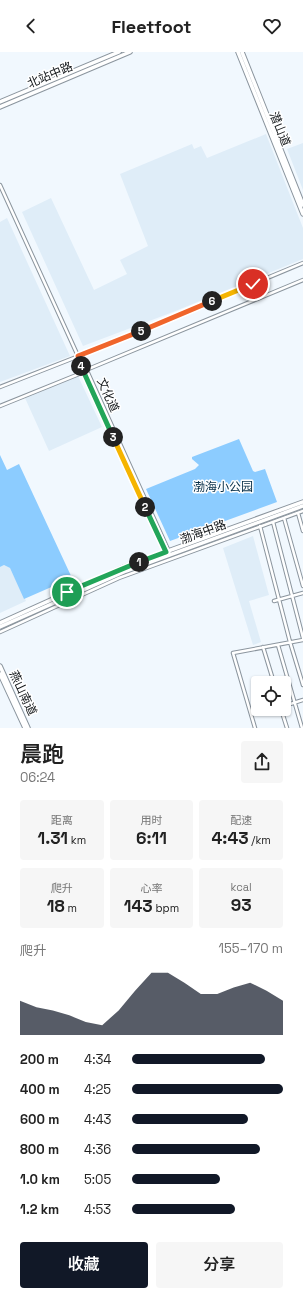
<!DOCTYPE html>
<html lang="zh">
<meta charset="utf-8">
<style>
body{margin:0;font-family:"Space Grotesk","Noto Sans SC",sans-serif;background:#f6f6f6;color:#222;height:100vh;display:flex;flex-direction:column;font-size:15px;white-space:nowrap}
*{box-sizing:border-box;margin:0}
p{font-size:13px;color:#767676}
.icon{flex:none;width:22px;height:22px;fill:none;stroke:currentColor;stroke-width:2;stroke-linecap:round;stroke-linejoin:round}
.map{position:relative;height:676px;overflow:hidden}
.panel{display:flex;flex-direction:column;background:#fff;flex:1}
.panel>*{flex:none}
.fabs{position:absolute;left:251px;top:624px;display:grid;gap:8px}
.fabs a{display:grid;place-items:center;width:40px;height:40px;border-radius:4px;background:#fff;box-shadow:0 1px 3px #0004;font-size:20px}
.pin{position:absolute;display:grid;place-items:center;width:34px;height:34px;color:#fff;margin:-17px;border:2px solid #fff;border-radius:50%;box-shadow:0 1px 4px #0007}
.km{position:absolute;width:20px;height:20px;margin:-10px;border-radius:50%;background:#222;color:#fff;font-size:11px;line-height:20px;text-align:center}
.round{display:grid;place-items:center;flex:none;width:42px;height:42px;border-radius:4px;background:#f6f6f6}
.summary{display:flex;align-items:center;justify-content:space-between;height:68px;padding:0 20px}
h1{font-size:22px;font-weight:600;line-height:30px}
.stats{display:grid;grid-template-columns:repeat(3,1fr);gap:6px;height:68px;padding:4px 20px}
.stats div{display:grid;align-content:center;border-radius:4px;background:#f6f6f6;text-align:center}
.stats b{font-size:17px;font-weight:600}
.stats small{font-size:11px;font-weight:400}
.stats p{font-size:11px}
.chart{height:112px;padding:8px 20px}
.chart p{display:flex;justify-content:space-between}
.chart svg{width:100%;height:72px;margin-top:4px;fill:#111827;opacity:.7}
.action{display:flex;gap:8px;margin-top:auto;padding:8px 20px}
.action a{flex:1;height:46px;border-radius:4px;background:#111827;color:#fff;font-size:16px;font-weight:600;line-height:46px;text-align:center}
.action a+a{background:#f6f6f6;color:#222}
ul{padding:0 20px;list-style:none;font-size:13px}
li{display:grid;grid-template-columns:64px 48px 1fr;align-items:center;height:30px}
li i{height:10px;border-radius:5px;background:#111827}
header{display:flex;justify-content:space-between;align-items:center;height:52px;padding:0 20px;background:#fff;font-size:18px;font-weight:600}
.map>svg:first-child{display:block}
.built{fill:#dfedf8}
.green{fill:#8cccff}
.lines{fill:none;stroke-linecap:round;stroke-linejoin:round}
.minor-casing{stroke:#8b959e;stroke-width:4.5}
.major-casing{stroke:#8b959e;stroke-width:5.5}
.minor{stroke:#fff;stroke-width:2.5}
.major{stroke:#fff;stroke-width:3.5}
.split-1-casing{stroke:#fff;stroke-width:8}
.split-2-casing{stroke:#fff;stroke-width:8}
.split-3-casing{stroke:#fff;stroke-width:8}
.split-4-casing{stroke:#fff;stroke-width:8}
.split-5-casing{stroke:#fff;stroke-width:8}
.split-6-casing{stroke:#fff;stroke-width:8}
.split-7-casing{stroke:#fff;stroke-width:8}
.split-1{stroke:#22a559;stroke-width:5}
.split-2{stroke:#22a559;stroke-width:5}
.split-3{stroke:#f5b400;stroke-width:5}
.split-4{stroke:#22a559;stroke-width:5}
.split-5{stroke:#f0652b;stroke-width:5}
.split-6{stroke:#f0652b;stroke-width:5}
.split-7{stroke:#f5b400;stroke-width:5}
.labels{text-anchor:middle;stroke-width:3;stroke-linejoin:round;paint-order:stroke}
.street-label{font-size:12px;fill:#121619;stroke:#fff}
.park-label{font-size:12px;fill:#062e48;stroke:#fff}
</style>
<header><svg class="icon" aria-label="back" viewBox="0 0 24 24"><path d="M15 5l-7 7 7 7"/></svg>Fleetfoot<svg class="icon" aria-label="heart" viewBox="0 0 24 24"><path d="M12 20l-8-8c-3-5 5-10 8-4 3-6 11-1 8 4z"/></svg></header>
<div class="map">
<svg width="303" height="676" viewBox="0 0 303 676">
<rect width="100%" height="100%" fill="#f1f8fe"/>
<!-- built -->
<path class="built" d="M 266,82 L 303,176 L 303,207 L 173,260 L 83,294 L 22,160 L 51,146 L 94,238 L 127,222 L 120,208 L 148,194 L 120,122 L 192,92 L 194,97 L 201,94 L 207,106 Z
M 303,91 L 303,138 L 287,97 Z
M 7,166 L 70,304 L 0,330 L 0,170 Z
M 78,324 L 102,375 L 49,399 L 25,346 Z
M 253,484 L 269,543 L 249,549 L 261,590 L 253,593 L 223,496 Z
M 4,513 L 10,516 L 26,549 L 0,561 L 0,515 Z"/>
<!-- green -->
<path class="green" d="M 239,387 L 253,419 L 255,420 L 265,417 L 277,450 L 170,489 L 146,437 L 195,417 L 199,413 L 192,407 L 192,405 Z
M 0,403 L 7,418 L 19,412 L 72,526 L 24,547 L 10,516 L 4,513 L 0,515 Z"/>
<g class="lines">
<defs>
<path id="minor" d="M 0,133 L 78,304
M 86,318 L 303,228
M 0,335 L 102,295 L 303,211
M 0,354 L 84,320
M 298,461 L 303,479
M 284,466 L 303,534
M 273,470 L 303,586
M 260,474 L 290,590 L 303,633
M 274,549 L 303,541
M 0,580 L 119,526 L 303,459
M 278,593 L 302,676
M 263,595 L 274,631
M 284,654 L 303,648
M 281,657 L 287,676
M 255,676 L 233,601 L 303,588"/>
<path id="major" d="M 238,0 L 303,162
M 242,0 L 303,153
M 0,50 L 119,0
M 0,55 L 130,0
M 78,304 L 82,309 L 169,501
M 78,305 L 79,310 L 167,502
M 0,571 L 124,515 L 303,450
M 0,575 L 126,519 L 303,454
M 0,614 L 28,676
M 0,622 L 25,676"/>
</defs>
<!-- minor casing -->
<use href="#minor" class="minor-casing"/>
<!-- major casing -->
<use href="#major" class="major-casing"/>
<!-- minor -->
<use href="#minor" class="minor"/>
<!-- major -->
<use href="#major" class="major"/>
</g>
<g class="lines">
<defs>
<path id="split-1" d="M 67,540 L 139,510"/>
<path id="split-2" d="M 139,510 L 166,500 L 145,455"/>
<path id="split-3" d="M 113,385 L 145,455"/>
<path id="split-4" d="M 81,314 L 113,385"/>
<path id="split-5" d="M 81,314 L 78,304 L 141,279"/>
<path id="split-6" d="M 141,279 L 212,249"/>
<path id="split-7" d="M 212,249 L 253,232"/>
</defs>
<!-- split-1 casing -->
<use href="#split-1" class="split-1-casing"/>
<!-- split-2 casing -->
<use href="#split-2" class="split-2-casing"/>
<!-- split-3 casing -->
<use href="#split-3" class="split-3-casing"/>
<!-- split-4 casing -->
<use href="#split-4" class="split-4-casing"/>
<!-- split-5 casing -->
<use href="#split-5" class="split-5-casing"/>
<!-- split-6 casing -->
<use href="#split-6" class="split-6-casing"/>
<!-- split-7 casing -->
<use href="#split-7" class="split-7-casing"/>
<!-- split-1 -->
<use href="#split-1" class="split-1"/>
<!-- split-2 -->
<use href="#split-2" class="split-2"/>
<!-- split-3 -->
<use href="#split-3" class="split-3"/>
<!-- split-4 -->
<use href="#split-4" class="split-4"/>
<!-- split-5 -->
<use href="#split-5" class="split-5"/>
<!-- split-6 -->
<use href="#split-6" class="split-6"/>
<!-- split-7 -->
<use href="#split-7" class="split-7"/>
</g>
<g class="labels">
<!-- street labels -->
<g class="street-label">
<text transform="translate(50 23) rotate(-23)" y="4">北站中路</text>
<text transform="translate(280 77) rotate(68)" y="4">潜山道</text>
<text transform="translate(108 343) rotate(66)" y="4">文化道</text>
<text transform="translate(203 480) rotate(-20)" y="4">渤海中路</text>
<text transform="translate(23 641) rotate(65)" y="4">燕山南道</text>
</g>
<!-- park labels -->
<g class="park-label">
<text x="223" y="439">渤海小公园</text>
</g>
</g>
</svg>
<div class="fabs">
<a><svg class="icon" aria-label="locate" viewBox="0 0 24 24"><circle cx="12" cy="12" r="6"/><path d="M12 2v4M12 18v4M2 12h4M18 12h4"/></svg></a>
</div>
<div class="pin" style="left:67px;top:540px;background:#1e9e55"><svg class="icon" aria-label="arrive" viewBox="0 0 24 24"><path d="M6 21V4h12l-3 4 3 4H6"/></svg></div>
<div class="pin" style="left:253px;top:232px;background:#d93025"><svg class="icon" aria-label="check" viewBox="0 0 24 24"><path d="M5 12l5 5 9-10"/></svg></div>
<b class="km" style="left:139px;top:510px">1</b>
<b class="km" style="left:145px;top:455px">2</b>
<b class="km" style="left:113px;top:385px">3</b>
<b class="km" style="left:81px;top:314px">4</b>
<b class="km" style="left:141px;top:279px">5</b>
<b class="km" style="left:212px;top:249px">6</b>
</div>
<section class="panel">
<div class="summary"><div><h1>晨跑</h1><p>06:24</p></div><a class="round"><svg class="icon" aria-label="share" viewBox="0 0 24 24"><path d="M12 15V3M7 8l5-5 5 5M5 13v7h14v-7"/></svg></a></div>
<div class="stats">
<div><p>距离</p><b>1.31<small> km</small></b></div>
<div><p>用时</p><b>6:11</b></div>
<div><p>配速</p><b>4:43<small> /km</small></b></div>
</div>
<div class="stats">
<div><p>爬升</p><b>18<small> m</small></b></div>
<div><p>心率</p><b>143<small> bpm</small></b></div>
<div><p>kcal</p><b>93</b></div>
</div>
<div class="chart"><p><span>爬升</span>155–170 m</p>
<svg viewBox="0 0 160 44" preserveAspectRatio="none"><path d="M0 44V23L10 27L20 29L30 32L40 36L50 38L60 29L70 17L80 6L90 6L100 12L110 19L120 19L130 15L140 12L150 17L160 23V44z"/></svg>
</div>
<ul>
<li><b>200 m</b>4:34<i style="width:88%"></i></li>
<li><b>400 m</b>4:25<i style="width:100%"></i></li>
<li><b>600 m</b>4:43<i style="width:77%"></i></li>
<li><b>800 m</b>4:36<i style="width:85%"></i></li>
<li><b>1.0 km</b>5:05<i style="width:58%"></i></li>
<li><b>1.2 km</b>4:53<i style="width:68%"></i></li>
</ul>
<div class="action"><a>收藏</a><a>分享</a></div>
</section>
